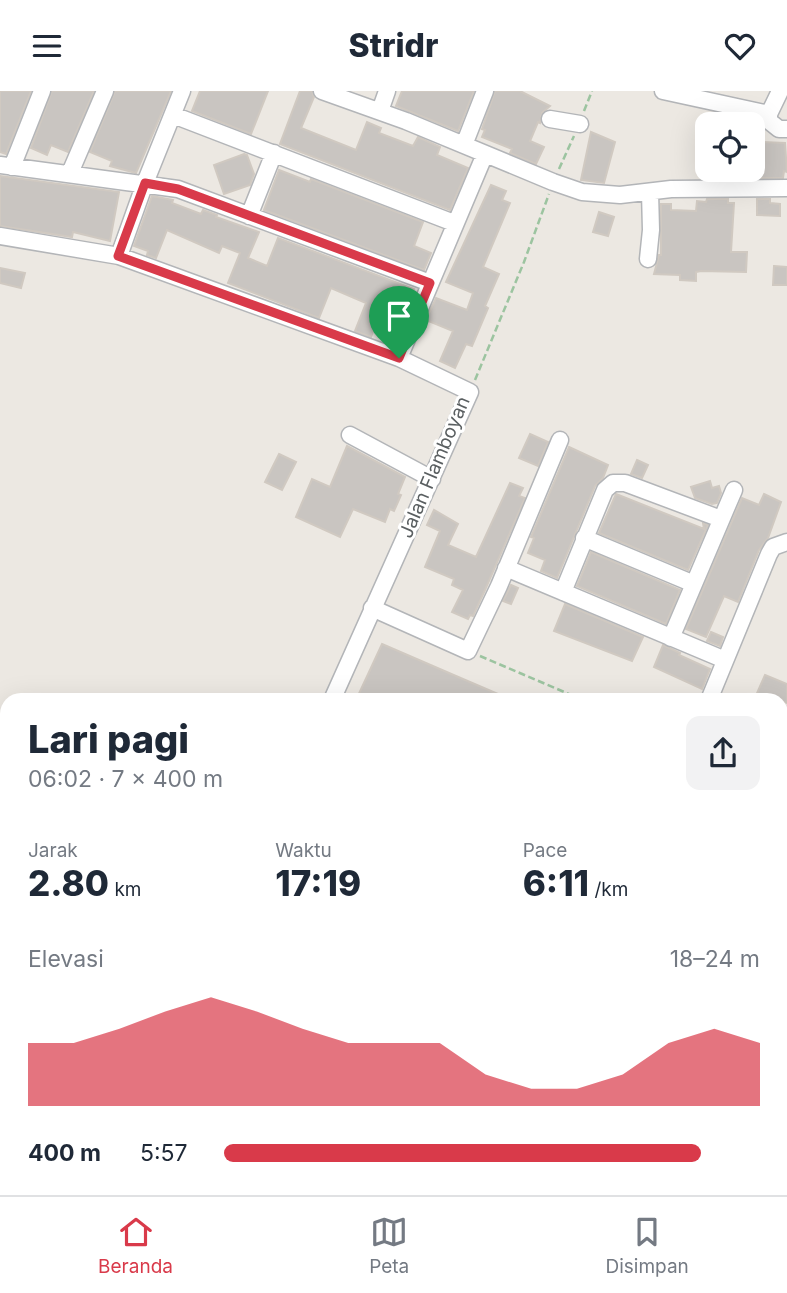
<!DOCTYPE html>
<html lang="id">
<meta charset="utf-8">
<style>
body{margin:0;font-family:Inter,sans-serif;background:#f2f2f3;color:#1f2937;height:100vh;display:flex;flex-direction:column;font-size:26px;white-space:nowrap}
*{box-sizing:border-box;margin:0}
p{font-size:23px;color:#747a83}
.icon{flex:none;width:38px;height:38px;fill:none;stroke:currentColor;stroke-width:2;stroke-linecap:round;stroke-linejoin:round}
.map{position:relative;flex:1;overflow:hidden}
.drawer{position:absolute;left:0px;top:602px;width:788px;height:502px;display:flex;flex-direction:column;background:#fff;border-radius:21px 21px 0 0;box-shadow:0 7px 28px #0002}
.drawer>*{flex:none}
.controls{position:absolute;left:695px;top:21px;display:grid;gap:14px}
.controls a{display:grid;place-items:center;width:70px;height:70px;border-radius:14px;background:#fff;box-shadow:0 7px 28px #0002;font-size:35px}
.pin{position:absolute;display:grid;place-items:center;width:60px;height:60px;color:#fff;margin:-72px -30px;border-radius:50% 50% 50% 0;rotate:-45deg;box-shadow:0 0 7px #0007}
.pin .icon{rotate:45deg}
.round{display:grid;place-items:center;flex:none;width:74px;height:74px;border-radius:14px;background:#f2f2f3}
.summary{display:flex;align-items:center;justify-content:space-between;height:119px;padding:0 28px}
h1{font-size:38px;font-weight:800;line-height:52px}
.metrics{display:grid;grid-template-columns:repeat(3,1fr);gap:10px;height:119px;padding:7px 28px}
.metrics div{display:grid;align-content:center}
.metrics b{font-size:35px;font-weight:800}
.metrics small{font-size:19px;font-weight:400}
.metrics p{font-size:19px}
.chart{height:196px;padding:14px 28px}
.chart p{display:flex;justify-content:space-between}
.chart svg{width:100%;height:126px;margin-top:7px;fill:#d93a4a;opacity:.7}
ul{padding:0 28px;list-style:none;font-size:23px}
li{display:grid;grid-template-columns:112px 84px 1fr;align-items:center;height:52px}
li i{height:18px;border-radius:9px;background:#d93a4a}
header{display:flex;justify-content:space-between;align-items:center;height:91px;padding:0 28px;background:#fff;font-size:32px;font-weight:800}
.tabs{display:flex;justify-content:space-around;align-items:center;height:98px;border-top:2px solid #e0e1e3;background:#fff;font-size:19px;color:#747a83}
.tabs a{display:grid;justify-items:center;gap:4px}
.tabs .current{color:#d93a4a}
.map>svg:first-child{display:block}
.building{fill:#c9c5c1;stroke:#d0c9c1;stroke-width:2}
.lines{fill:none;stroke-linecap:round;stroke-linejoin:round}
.minor-casing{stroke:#b3b5b8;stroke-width:19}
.path{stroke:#9cc4a0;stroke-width:2.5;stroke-dasharray:7 3.5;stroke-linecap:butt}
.minor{stroke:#fff;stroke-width:16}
.route-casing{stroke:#fff;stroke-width:14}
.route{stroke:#d93a4a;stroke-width:9}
.labels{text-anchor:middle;stroke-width:6;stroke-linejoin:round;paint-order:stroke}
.street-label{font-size:19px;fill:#5a5f61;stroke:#fff}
</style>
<header><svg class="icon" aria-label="menu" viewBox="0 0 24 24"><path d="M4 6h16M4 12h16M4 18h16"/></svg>Stridr<svg class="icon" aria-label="heart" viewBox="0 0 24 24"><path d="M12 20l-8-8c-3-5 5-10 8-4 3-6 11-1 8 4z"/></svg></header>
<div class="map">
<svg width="787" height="1104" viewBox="0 0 787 1104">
<rect width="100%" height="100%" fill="#ece8e2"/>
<!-- building -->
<path class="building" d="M 0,0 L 31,0 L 6,63 L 0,61 Z
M 52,0 L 94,0 L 68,61 L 51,54 L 47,64 L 31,57 Z
M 115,0 L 171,0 L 136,82 L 110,75 L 112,70 L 90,61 Z
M 200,0 L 268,0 L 251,43 L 192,20 Z
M 300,0 L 312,0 L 314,6 L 301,37 L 356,59 L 367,31 L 381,37 L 379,42 L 413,55 L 418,46 L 440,56 L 437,64 L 468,77 L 450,119 L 280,53 Z
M 402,0 L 474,0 L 458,40 L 396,15 Z
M 495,0 L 520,0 L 550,15 L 542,22 L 540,32 L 538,31 L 530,50 L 544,56 L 536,73 L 510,62 L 512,58 L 482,46 L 485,39 L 482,38 Z
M 591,41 L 615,51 L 604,92 L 581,89 Z
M 759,51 L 785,52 L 787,81 L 784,80 L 783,87 L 758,87 L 758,77 L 752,76 L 752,55 L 759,55 Z
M 244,63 L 247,64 L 254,83 L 250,94 L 224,103 L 214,74 Z
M 279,79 L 310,91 L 311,88 L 423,131 L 414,155 L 431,162 L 424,179 L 264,119 Z
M 708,79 L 730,79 L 729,87 L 708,87 Z
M 0,85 L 119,101 L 110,150 L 73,141 L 72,146 L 0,135 Z
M 491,94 L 506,100 L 502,109 L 510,112 L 483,176 L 499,183 L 485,215 L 488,217 L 472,255 L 466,253 L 455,277 L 440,270 L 453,240 L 426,229 L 436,207 L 467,219 L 473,202 L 446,191 Z
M 152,105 L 173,109 L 172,112 L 201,123 L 203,119 L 217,124 L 216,126 L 259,141 L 248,167 L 267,175 L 278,147 L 414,198 L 396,246 L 374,238 L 371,246 L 355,240 L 366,212 L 331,197 L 319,227 L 228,192 L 240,162 L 222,155 L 219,162 L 167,139 L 156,167 L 147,164 L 148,160 L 134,155 Z
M 707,108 L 728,108 L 728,112 L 734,112 L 731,161 L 747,161 L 746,181 L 701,180 L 696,181 L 696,190 L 680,189 L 680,184 L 654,183 L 659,164 L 661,164 L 661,113 L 671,113 L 671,119 L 696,120 L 697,110 L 706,111 Z
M 757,108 L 770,108 L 770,112 L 780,113 L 780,125 L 757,124 Z
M 599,121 L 614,126 L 608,145 L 593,141 Z
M 774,175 L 787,176 L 787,194 L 773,194 Z
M 0,177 L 25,182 L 21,197 L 0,192 Z
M 530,343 L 548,351 L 538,375 L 519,367 Z
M 347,355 L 405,386 L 398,403 L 401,404 L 394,420 L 390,418 L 385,431 L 353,418 L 340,446 L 296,426 L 312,388 L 330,396 Z
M 569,356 L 608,374 L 603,387 L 595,395 L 557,487 L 541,480 L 545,469 L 528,462 L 534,447 L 531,446 Z
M 279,363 L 296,371 L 282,399 L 265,391 Z
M 637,369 L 648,374 L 642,387 L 631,383 Z
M 710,390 L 712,397 L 719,395 L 721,402 L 717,412 L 712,413 L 695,407 L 691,396 Z
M 510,392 L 523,397 L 519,405 L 525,407 L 485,499 L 473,525 L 470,524 L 468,528 L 452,521 L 463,499 L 452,494 L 454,488 L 425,476 L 440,440 L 427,434 L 434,419 L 458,433 L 448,454 L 476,466 Z
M 616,403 L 704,438 L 703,432 L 708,434 L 688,479 L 599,442 Z
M 764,403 L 781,411 L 768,447 L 759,459 L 738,511 L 724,505 L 706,546 L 686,538 L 742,407 L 759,414 Z
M 591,461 L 680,499 L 666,533 L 577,495 Z
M 511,494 L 518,497 L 511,513 L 503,510 Z
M 565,513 L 643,546 L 632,570 L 554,540 Z
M 711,541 L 723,546 L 720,555 L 707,550 Z
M 382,553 L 456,585 L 512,609 L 356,609 Z
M 663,554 L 680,562 L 679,564 L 710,578 L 702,598 L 654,576 Z
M 765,584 L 787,593 L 787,612 L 780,609 L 754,609 Z"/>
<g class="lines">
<defs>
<path id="minor" d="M 322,0 L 406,30 L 553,91 L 582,101 L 620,104 L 671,98 L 787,97
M 663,0 L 769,23
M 780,0 L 769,23 L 769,30 L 779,38 L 787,38
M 380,20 L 387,0
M 173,24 L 454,132
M 550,28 L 580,33
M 464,54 L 485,0
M 0,74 L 178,98 L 430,192
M 12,76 L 42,0
M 70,82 L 105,0
M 249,125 L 274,62
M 0,145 L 119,165 L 399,267
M 119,165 L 145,92 L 182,0
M 648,168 L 651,139 L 650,101
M 350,344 L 432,388
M 584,447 L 694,493
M 506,477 L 725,569
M 563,501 L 605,399 L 613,392 L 625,392 L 721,428
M 372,517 L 468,560 L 499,495 L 560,349
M 671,547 L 734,399
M 332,609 L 470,301 L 399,267 L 485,63
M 709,609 L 769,463 L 773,456 L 787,451
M 780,703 L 787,689
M 598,1097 L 609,1102
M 115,1104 L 118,1097
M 461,1104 L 464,1097
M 532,1104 L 535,1097"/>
</defs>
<!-- minor casing -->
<use href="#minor" class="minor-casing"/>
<!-- path -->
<path class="path" d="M 584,20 L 592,0
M 559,78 L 574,45
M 475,289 L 524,171 L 549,103
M 480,565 L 583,609"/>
<!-- minor -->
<use href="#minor" class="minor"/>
</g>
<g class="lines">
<defs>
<path id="route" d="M 145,92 L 178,98 L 430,192 L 399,267 L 118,165 Z"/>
</defs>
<!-- route casing -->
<use href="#route" class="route-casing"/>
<!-- route -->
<use href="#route" class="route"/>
</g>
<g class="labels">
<!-- street labels -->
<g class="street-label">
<text transform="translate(434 376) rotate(-67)" y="7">Jalan Flamboyan</text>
</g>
</g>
</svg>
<div class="controls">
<a><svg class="icon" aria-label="locate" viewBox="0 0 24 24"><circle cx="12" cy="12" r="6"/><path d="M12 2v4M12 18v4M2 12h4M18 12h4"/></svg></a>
</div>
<div class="pin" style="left:399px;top:267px;background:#1e9e55"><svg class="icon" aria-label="arrive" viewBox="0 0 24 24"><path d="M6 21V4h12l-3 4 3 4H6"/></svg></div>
<section class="drawer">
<div class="summary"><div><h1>Lari pagi</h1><p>06:02 · 7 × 400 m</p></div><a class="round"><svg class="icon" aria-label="share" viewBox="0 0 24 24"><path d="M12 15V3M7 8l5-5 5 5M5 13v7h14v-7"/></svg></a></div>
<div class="metrics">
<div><p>Jarak</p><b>2.80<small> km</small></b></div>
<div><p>Waktu</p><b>17:19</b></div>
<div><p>Pace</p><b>6:11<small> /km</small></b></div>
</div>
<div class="chart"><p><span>Elevasi</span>18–24 m</p>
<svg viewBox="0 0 160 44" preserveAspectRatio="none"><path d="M0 44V22L10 22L20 17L30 11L40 6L50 11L60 17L70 22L80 22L90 22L100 33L110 38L120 38L130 33L140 22L150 17L160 22V44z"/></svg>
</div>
<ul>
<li><b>400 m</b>5:57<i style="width:89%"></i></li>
</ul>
</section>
</div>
<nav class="tabs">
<a class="current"><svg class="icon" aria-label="home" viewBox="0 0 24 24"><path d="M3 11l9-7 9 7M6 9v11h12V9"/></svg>Beranda</a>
<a><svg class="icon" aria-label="map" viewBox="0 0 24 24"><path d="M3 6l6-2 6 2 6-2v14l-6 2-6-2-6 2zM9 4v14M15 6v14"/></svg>Peta</a>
<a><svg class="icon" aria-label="saved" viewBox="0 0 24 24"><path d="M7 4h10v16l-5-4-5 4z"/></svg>Disimpan</a>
</nav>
